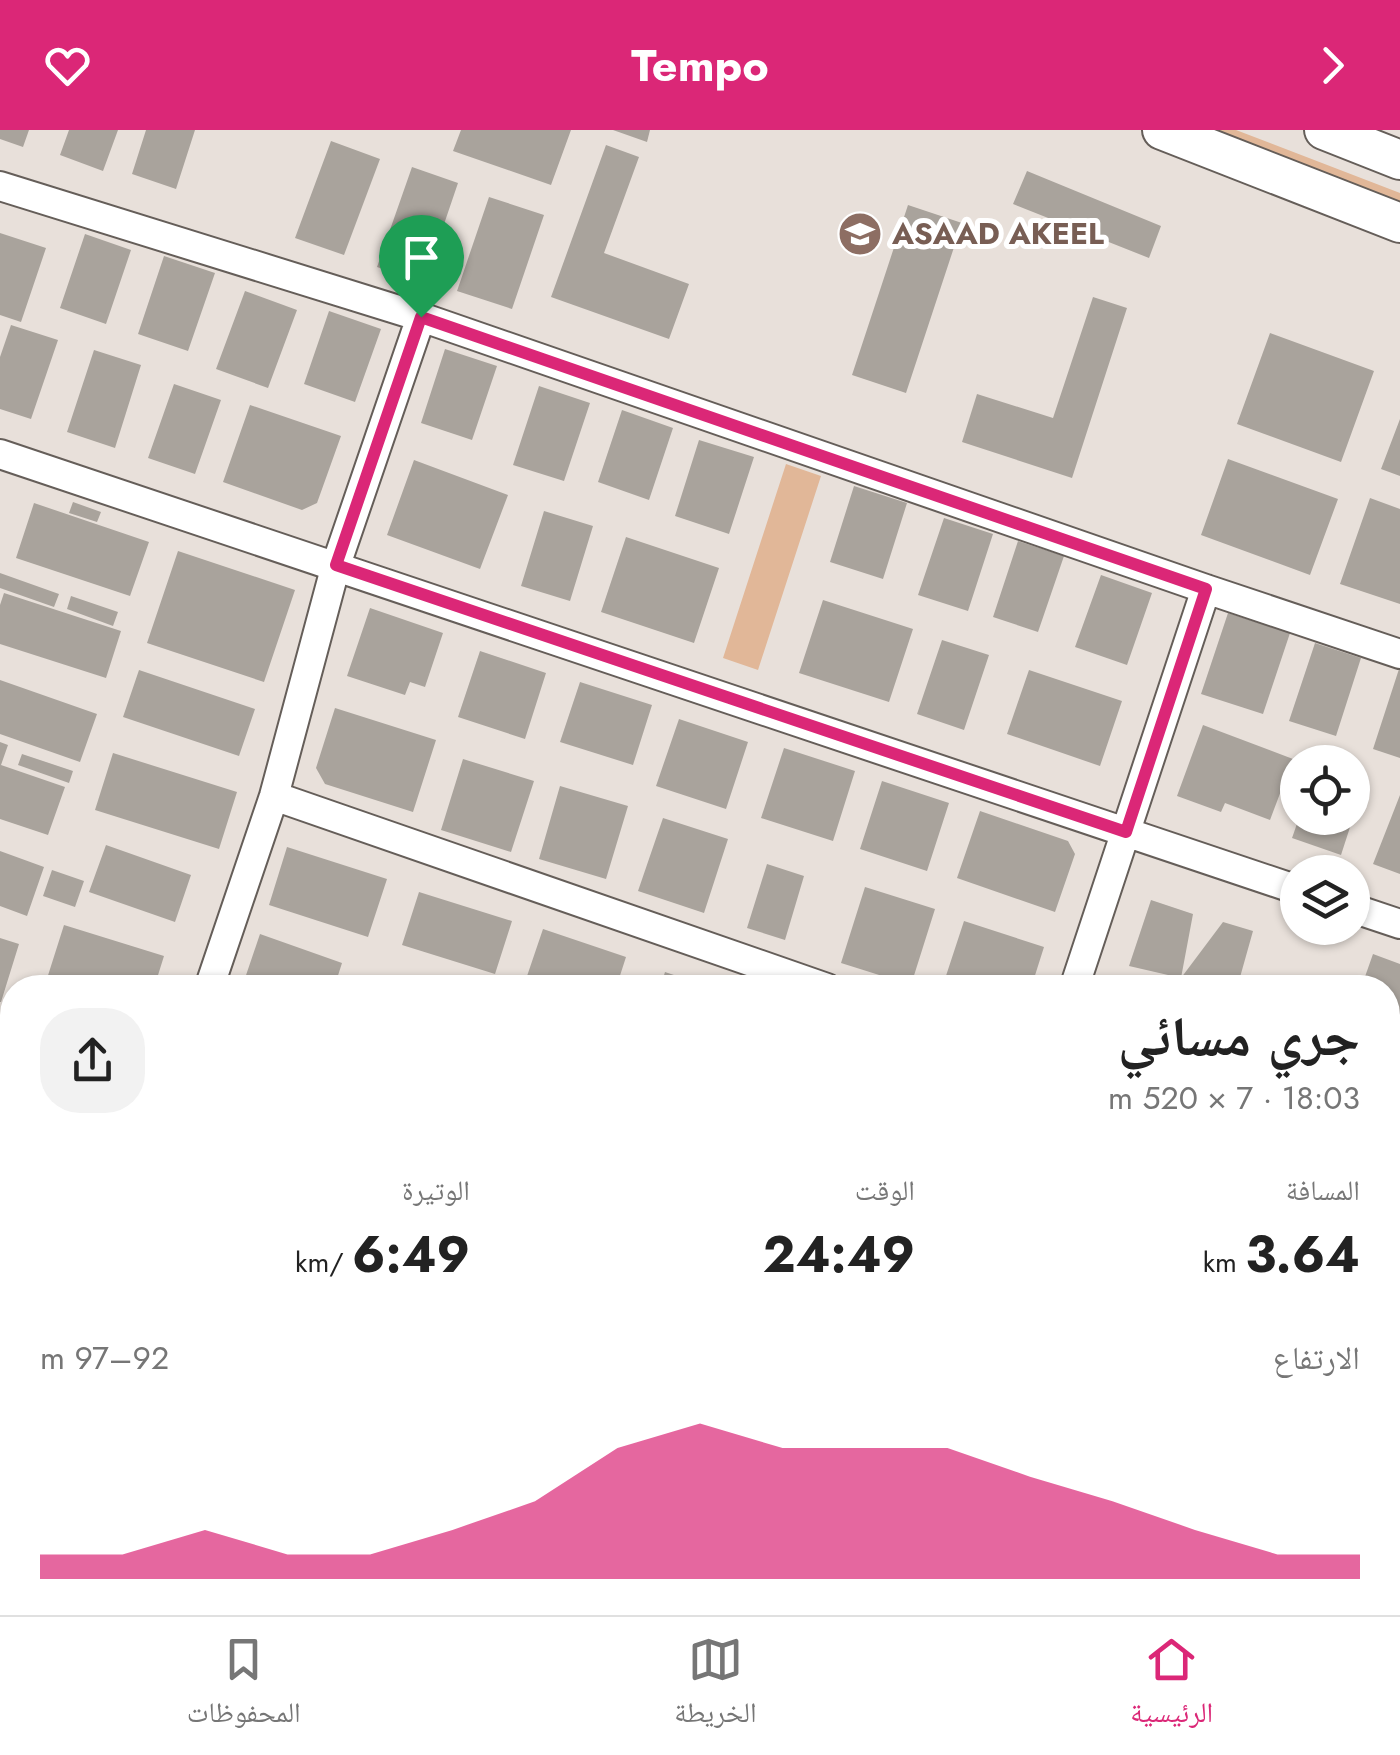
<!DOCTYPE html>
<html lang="ar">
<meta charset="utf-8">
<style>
body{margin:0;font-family:Jost,"Noto Naskh Arabic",sans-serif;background:#f2f2f2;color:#222;direction:rtl;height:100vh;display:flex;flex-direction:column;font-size:38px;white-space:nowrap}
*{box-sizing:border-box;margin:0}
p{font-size:32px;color:#767676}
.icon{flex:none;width:55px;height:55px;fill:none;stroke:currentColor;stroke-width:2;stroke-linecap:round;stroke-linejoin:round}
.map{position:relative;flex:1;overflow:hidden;direction:ltr}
.side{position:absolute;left:0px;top:845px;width:1400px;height:640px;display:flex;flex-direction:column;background:#fff;border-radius:40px 40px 0 0;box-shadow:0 2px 8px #0004;direction:rtl}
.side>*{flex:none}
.tools{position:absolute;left:1280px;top:615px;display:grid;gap:20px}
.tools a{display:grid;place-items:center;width:90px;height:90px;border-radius:50%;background:#fff;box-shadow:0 2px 8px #0004;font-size:50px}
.pin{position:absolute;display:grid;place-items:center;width:85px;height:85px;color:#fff;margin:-102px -42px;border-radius:50% 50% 50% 0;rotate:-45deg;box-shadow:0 0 10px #0007}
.pin .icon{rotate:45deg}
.round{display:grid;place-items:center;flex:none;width:105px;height:105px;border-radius:40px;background:#f2f2f2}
.head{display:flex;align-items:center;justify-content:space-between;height:170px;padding:0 40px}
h1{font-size:55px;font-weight:700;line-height:75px}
.figures{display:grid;grid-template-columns:repeat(3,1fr);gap:15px;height:170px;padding:10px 40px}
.figures div{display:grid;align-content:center}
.figures b{font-size:50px;font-weight:700}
.figures small{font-size:28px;font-weight:400}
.figures p{font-size:28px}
.chart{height:280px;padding:20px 40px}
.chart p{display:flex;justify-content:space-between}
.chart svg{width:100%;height:180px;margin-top:10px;fill:#db2777;opacity:.7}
header{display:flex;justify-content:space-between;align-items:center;height:130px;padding:0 40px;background:#db2777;color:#fff;font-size:45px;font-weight:700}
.dock{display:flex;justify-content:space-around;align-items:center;height:140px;border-top:2px solid #e0e0e0;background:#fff;font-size:28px;color:#767676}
.dock a{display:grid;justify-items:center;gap:5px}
.dock .current{color:#db2777}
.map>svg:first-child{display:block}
.green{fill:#e1b798}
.building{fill:#a9a39c}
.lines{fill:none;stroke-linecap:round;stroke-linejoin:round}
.street-casing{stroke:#655e59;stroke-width:32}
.secondary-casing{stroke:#655e59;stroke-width:42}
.street{stroke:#fff;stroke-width:28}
.secondary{stroke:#fff;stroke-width:38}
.route-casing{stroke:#fff;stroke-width:20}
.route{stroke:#db2777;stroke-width:12}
.labels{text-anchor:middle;stroke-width:10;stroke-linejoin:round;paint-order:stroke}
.education-label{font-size:30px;font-weight:bold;fill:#785e54;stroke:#fff;text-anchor:start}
</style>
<header><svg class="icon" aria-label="forward" viewBox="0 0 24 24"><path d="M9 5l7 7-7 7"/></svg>Tempo<svg class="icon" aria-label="heart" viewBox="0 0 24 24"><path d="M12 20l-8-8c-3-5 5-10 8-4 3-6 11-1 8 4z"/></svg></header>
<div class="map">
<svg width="1400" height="1485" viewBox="0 0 1400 1485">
<rect width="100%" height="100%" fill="#e8e0da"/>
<!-- green -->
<path class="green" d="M 1168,0 L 1236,0 L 1400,63 L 1400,90 Z
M 786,334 L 821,346 L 758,540 L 723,528 Z"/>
<!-- building -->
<path class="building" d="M 0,0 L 29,0 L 23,17 L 0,9 Z
M 69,0 L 118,0 L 103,41 L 60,25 Z
M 146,0 L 195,0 L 176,59 L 132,44 Z
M 461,0 L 571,0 L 551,55 L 453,21 Z
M 613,0 L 650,0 L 647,12 Z
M 331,11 L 380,29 L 344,125 L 295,108 Z
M 606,15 L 639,27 L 604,123 L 689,154 L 669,209 L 551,167 Z
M 412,37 L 458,53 L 424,153 L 377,137 Z
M 1027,41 L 1161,96 L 1149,128 L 1013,74 Z
M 489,67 L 544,85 L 512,179 L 457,161 Z
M 908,75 L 962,93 L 906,263 L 852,245 Z
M 0,103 L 46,118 L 21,192 L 0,185 Z
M 85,104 L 131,120 L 106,194 L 60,178 Z
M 164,126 L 215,143 L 188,221 L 138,204 Z
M 245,161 L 297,180 L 268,258 L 216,239 Z
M 1093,167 L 1127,178 L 1072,348 L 962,312 L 977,264 L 1053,288 Z
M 329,181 L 381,199 L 355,272 L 304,254 Z
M 11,195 L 58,210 L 31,289 L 0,279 L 0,227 Z
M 1270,203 L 1374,241 L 1341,332 L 1237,294 Z
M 445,219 L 497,236 L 472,310 L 421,293 Z
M 94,220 L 141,235 L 115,318 L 67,302 Z
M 174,254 L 221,270 L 195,344 L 148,328 Z
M 539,256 L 590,273 L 564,351 L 513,335 Z
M 250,275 L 341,306 L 317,373 L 302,380 L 223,352 Z
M 622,280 L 673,298 L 649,370 L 598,352 Z
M 1400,289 L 1400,346 L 1381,339 Z
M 699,310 L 754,327 L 729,404 L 675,386 Z
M 1228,329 L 1338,369 L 1310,445 L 1201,405 Z
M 414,330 L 508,365 L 480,439 L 387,405 Z
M 854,356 L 907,373 L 883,449 L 830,432 Z
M 1370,368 L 1400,379 L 1400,474 L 1340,454 Z
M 73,372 L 101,382 L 97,392 L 69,383 Z
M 34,373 L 149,412 L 130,466 L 16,428 Z
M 544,381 L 593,396 L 570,471 L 521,456 Z
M 944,388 L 993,404 L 968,481 L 918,465 Z
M 626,407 L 719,438 L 694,513 L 601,482 Z
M 1018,411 L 1064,426 L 1038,502 L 993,487 Z
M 178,421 L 295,460 L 264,552 L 147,513 Z
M 0,443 L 59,464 L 54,477 L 0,458 Z
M 1101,445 L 1152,463 L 1127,535 L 1075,517 Z
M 4,463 L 121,501 L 106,548 L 0,514 L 0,475 Z
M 71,466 L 118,482 L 113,496 L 67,479 Z
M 823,470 L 913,499 L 889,572 L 799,543 Z
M 370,478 L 443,503 L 425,557 L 410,552 L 405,565 L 347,546 Z
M 1228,483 L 1290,503 L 1263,584 L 1201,564 Z
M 942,510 L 989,525 L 964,600 L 917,584 Z
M 1315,513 L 1361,528 L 1336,606 L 1289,591 Z
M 480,521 L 546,543 L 525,609 L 458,587 Z
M 1399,539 L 1400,539 L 1400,628 L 1373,619 Z
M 139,540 L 255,579 L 239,626 L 123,587 Z
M 1029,540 L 1122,571 L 1100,636 L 1007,604 Z
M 0,550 L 97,584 L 80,632 L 0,604 Z
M 580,552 L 652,575 L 633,635 L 560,612 Z
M 335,578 L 436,610 L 413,682 L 325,654 L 316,638 Z
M 679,589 L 748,612 L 726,679 L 656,656 Z
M 1203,595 L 1293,629 L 1270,690 L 1225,673 L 1221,682 L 1177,666 Z
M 0,612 L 8,615 L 1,635 L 65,657 L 48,705 L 0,689 Z
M 784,618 L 855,641 L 833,711 L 761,688 Z
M 113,623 L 237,662 L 219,719 L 95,680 Z
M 22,624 L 73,641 L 69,653 L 18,635 Z
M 463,629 L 534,651 L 511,722 L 441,700 Z
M 1352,640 L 1367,645 L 1353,687 L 1352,687 Z
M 882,651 L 949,673 L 927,741 L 860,719 Z
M 560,656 L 628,676 L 606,749 L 539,729 Z
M 1400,665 L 1400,744 L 1373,734 Z
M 980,681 L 1068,711 L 1075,724 L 1055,782 L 957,748 Z
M 663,688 L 728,709 L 704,783 L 638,761 Z
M 1299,688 L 1353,688 L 1341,725 L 1292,708 Z
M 106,715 L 191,745 L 175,792 L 89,762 Z
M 287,717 L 387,749 L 368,807 L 269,775 Z
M 0,721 L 44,737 L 27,786 L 0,776 Z
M 767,734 L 804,746 L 785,810 L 747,798 Z
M 52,740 L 84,751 L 75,777 L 43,766 Z
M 865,757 L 935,779 L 911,855 L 841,833 Z
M 419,762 L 512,791 L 495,844 L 402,815 Z
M 1151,770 L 1193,784 L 1181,848 L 1129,836 Z
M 964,791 L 1044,817 L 1031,858 L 942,858 Z
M 1223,792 L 1253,801 L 1237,858 L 1192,858 L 1181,848 Z
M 64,795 L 164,826 L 154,858 L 44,858 Z
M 543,799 L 626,827 L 616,858 L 541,858 L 525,852 Z
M 260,804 L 342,833 L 334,858 L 242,857 Z
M 0,808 L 19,814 L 1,872 L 0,872 Z
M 1373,824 L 1400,834 L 1400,897 L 1388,932 L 1388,858 L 1361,858 Z
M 665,842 L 710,857 L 710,858 L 660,858 Z
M 0,963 L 12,967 L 12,1024 L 1,1060 Z
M 1388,965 L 1400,969 L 1400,1012 L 1388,1047 Z
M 2,1122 L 12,1125 L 12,1233 L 0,1229 L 0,1129 Z
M 1388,1140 L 1400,1145 L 1400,1239 L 1388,1235 Z
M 1388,1260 L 1400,1264 L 1400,1353 L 1388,1349 Z
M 1388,1425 L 1400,1429 L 1400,1485 L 1367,1485 L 1371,1472 L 1388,1472 Z
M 64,1472 L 190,1472 L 196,1475 L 193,1485 L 60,1485 Z
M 709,1472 L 767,1472 L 763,1485 L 705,1485 Z
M 924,1472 L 1018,1472 L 1014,1485 L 920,1485 Z
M 1063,1472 L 1119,1472 L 1115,1485 L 1059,1485 Z
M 1285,1472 L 1339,1472 L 1334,1485 L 1292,1485 L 1282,1481 Z"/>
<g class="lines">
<defs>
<path id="street" d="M 0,56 L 421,187 L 1206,459 L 1400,524
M 0,324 L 1298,760
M 274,666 L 827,858
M 1352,778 L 1400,794
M 209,858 L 274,666 L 336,435 L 421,187
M 1074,858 L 1206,459
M 0,920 L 12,924
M 1388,1097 L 1400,1102
M 1388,1389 L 1400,1393
M 0,1466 L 12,1428
M 865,1485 L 869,1472"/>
<path id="secondary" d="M 1162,0 L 1400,93
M 1324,0 L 1400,30
M 0,1300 L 12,1304
M 0,1344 L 12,1348
M 386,1472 L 424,1485
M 520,1472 L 558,1485"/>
</defs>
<!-- street casing -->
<use href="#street" class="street-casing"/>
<!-- secondary casing -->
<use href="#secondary" class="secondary-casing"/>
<!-- street -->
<use href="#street" class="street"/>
<!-- secondary -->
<use href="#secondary" class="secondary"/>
</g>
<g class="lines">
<defs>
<path id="route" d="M 421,187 L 1206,459 L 1126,702 L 336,435 Z"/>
</defs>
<!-- route casing -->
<use href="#route" class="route-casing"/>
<!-- route -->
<use href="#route" class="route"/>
</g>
<!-- icons -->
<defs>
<symbol id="school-disc" viewBox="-11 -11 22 22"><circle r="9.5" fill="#8d6e63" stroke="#fff"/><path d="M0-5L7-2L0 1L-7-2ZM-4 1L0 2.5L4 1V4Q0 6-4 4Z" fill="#fff"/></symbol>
</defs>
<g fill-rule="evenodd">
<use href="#school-disc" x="835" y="79" width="50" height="50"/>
</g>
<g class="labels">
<!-- education labels -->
<g class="education-label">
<text x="892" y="114">ASAAD AKEEL</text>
</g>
</g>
</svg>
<div class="tools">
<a><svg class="icon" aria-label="locate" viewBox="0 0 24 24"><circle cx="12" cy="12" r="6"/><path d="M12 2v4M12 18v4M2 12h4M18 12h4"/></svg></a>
<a><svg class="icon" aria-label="layers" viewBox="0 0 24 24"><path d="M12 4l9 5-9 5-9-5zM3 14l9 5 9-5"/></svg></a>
</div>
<div class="pin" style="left:421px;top:187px;background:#1e9e55"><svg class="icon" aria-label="arrive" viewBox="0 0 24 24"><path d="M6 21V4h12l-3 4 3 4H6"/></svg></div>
<section class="side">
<div class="head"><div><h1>جري مسائي</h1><p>18:03 · 7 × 520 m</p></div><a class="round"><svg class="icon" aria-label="share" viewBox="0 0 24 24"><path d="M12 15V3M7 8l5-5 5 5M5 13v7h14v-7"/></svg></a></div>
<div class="figures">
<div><p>المسافة</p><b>3.64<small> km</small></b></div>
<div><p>الوقت</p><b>24:49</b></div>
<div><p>الوتيرة</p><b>6:49<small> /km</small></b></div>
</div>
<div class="chart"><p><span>الارتفاع</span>92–97 m</p>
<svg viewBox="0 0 160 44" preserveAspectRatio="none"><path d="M0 44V38L10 38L20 32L30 38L40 38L50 32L60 25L70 12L80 6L90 12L100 12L110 12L120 19L130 25L140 32L150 38L160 38V44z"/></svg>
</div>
</section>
</div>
<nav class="dock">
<a class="current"><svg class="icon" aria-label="home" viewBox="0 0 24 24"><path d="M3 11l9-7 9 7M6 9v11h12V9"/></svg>الرئيسية</a>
<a><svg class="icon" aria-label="map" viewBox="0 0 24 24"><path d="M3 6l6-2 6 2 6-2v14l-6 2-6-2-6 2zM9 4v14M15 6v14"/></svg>الخريطة</a>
<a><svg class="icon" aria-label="saved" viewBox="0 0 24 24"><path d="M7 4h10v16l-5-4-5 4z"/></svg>المحفوظات</a>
</nav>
